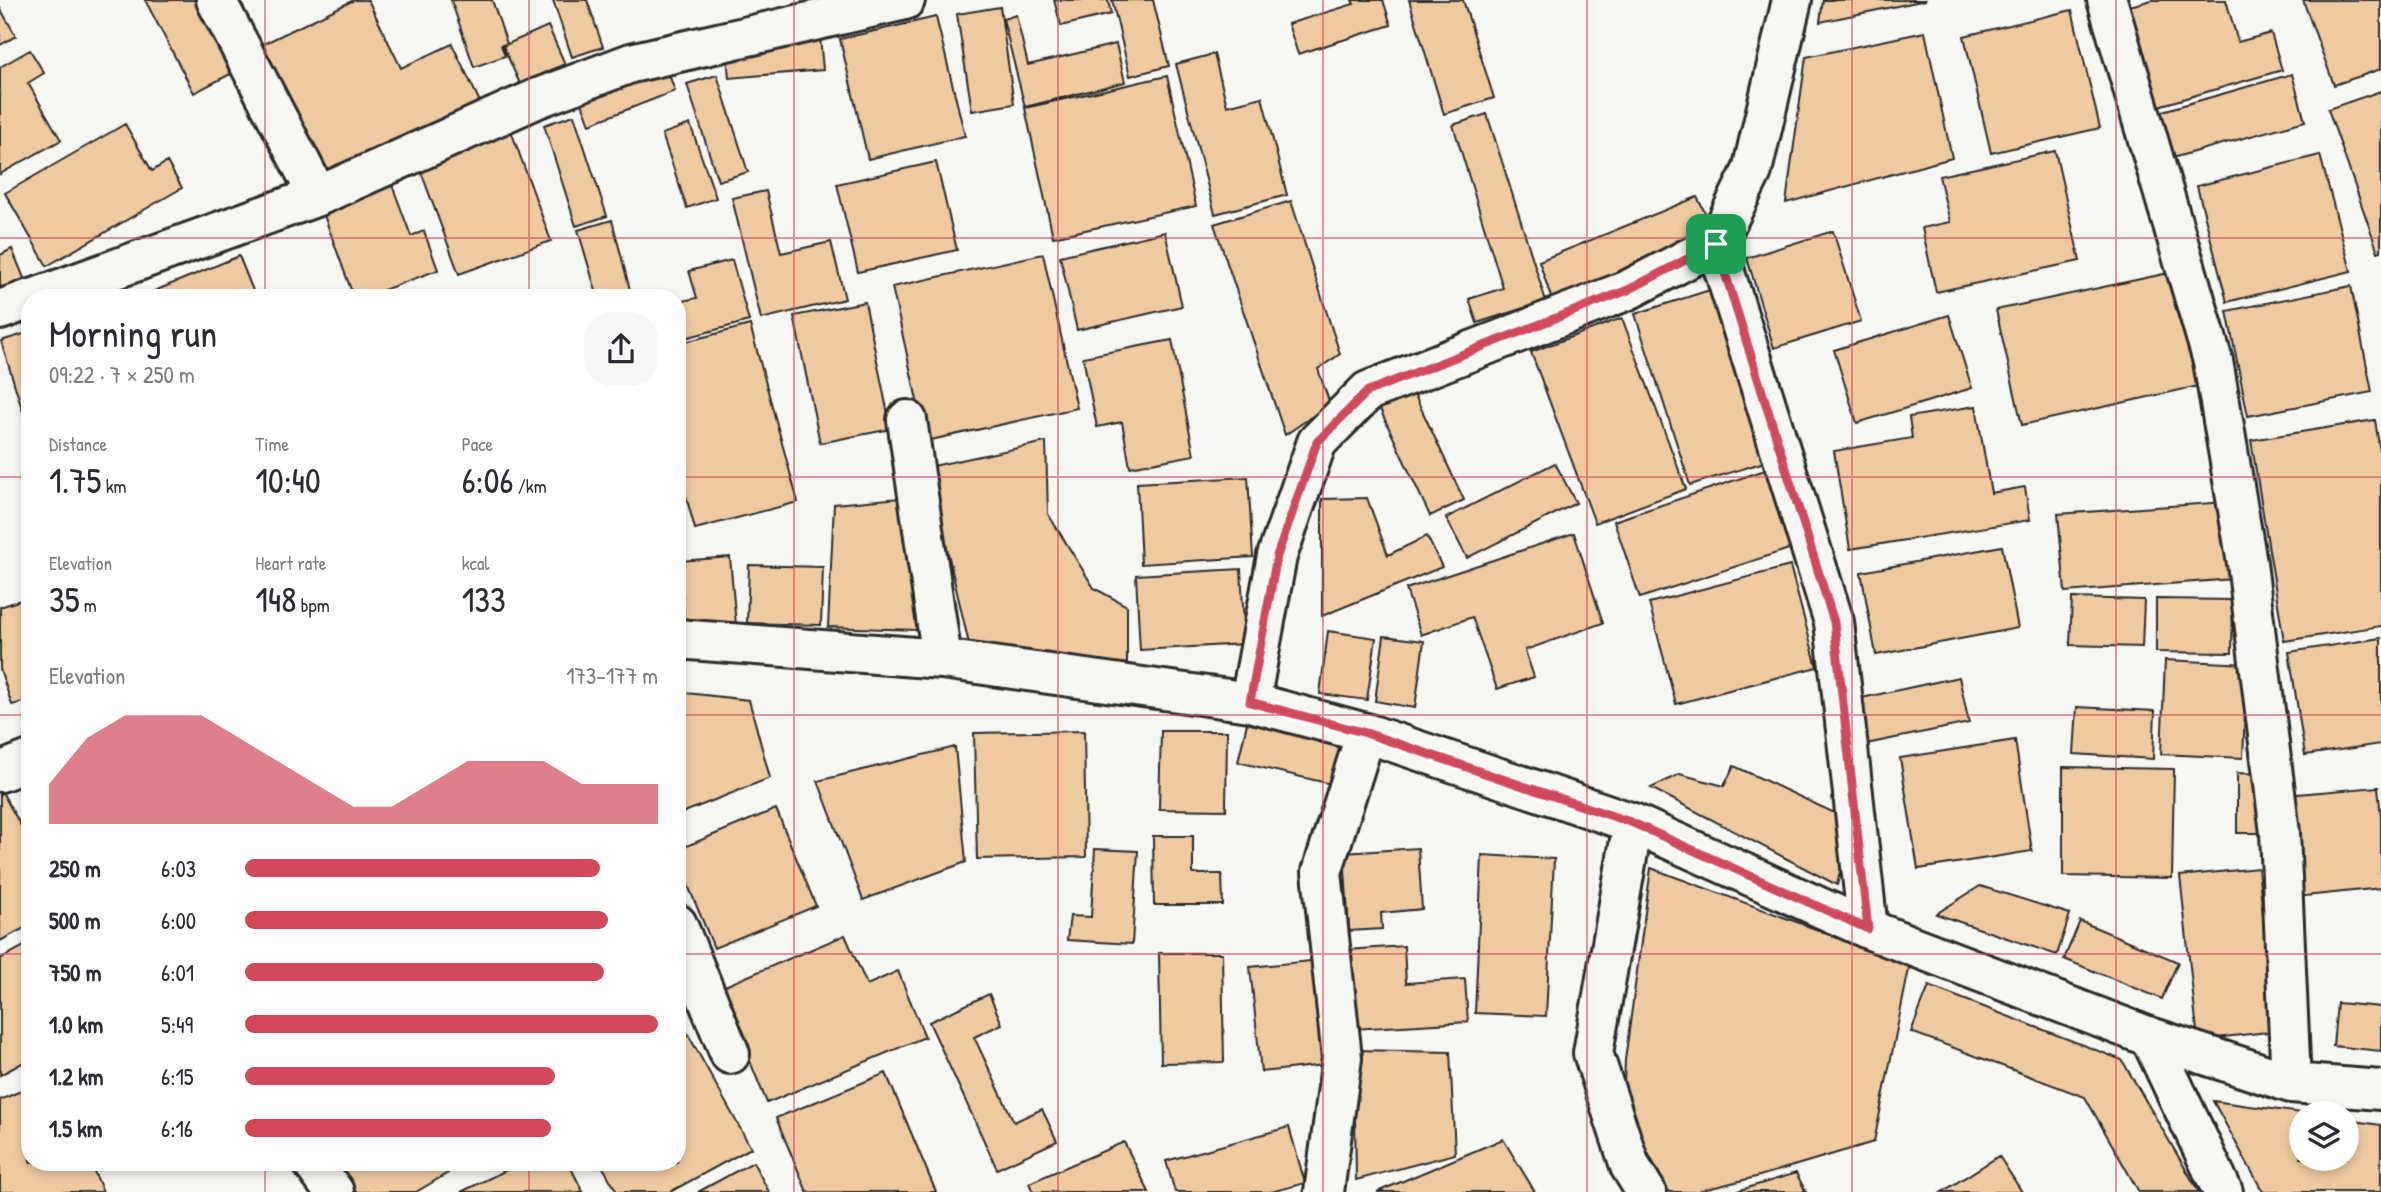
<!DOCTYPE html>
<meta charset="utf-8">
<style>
body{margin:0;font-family:"Patrick Hand",sans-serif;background:#f7f7f7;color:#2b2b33;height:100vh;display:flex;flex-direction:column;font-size:26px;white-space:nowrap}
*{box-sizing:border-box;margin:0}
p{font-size:23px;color:#7c7c81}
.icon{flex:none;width:38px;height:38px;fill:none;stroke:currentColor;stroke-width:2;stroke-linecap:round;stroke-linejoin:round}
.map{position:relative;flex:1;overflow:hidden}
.side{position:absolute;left:21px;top:289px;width:665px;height:882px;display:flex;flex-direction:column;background:#fff;border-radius:28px;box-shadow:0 4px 10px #0003}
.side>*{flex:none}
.fabs{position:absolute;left:2289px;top:1101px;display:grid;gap:14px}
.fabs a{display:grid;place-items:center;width:70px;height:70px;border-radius:50%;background:#fff;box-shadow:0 4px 10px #0003;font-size:35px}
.pin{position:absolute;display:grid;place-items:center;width:60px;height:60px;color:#fff;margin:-30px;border-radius:14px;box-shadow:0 4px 10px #0006}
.round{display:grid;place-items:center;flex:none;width:74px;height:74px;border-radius:28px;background:#f7f7f7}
.summary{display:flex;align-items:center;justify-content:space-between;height:119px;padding:0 28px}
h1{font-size:38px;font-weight:600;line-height:52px}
.stats{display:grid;grid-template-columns:repeat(3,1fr);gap:10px;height:119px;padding:7px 28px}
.stats div{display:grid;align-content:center}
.stats b{font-size:35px;font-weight:600}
.stats small{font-size:19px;font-weight:400}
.stats p{font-size:19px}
.chart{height:196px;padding:14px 28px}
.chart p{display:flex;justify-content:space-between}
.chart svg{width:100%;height:126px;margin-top:7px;fill:#d1495b;opacity:.7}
ul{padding:0 28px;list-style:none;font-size:23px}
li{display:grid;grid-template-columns:112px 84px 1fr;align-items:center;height:52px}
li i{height:18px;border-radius:9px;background:#d1495b}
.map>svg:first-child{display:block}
.building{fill:#efcaa0;stroke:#2b2b2b;stroke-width:2}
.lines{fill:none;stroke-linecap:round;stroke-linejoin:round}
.street-casing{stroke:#2b2b2b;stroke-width:44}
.street{stroke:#f6f6f2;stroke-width:38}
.route-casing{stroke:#fff;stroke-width:14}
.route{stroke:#d1495b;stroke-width:9}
.grid{fill:none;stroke:#d1495b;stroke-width:2;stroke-opacity:0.55}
</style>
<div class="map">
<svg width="2381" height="1192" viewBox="0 0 2381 1192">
<rect width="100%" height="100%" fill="#f6f6f2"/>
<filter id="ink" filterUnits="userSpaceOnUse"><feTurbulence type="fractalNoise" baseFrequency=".0143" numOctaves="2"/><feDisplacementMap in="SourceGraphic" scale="14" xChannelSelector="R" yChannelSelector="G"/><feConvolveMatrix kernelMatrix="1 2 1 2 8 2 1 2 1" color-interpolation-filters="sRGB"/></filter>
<g filter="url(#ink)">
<!-- building -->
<path class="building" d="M 145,0 L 207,0 L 242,68 L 194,93 Z
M 354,0 L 368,0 L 401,68 L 452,44 L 483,108 L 322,185 L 255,48 Z
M 451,0 L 492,0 L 507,44 L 501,45 L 505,56 L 474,67 Z
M 553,0 L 587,0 L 603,47 L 572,57 Z
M 1054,0 L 1108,0 L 1111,14 L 1061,26 Z
M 1112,0 L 1153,0 L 1169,66 L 1130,76 Z
M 1352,0 L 1383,0 L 1391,25 L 1298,54 L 1288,24 L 1354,4 Z
M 1409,0 L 1463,0 L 1494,98 L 1444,114 Z
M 1823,0 L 1926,0 L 1820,22 Z
M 2152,0 L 2226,0 L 2238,42 L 2271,33 L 2282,70 L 2155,107 L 2126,7 Z
M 2303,0 L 2381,0 L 2381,69 L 2334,85 Z
M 1000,7 L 1014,104 L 972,111 L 957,14 Z
M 0,8 L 16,36 L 0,45 Z
M 2072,10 L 2100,128 L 1991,153 L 1964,36 Z
M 1016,15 L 1028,65 L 1116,44 L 1125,82 L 1025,107 L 1003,19 Z
M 936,17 L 965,136 L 868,159 L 840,39 Z
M 548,26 L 565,64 L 520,84 L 503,46 Z
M 1925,32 L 1952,158 L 1786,203 L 1806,57 Z
M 820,37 L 823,70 L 729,78 L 726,45 Z
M 30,50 L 44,73 L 28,83 L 61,140 L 0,174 L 0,67 Z
M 1214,54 L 1227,106 L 1262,97 L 1287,195 L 1215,214 L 1176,64 Z
M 664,61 L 675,91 L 590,124 L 578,93 Z
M 2292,74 L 2305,121 L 2172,158 L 2159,112 Z
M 717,75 L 748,172 L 718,181 L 687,84 Z
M 1167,76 L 1196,206 L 1053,237 L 1025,108 Z
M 2381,91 L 2381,251 L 2378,252 L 2328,109 Z
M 1487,114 L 1546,301 L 1477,323 L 1469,299 L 1503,288 L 1453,125 Z
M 574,115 L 607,216 L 576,226 L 544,125 Z
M 125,124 L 152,171 L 167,162 L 182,188 L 47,266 L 5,193 Z
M 690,124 L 716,198 L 687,208 L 662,134 Z
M 510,128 L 551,241 L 459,274 L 417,161 Z
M 2055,151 L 2080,261 L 1936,292 L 1922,228 L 1950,222 L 1939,176 Z
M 2320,155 L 2351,271 L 2227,302 L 2197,186 Z
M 936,162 L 957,250 L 858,272 L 837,184 Z
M 391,182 L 411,236 L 424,231 L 438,270 L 362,298 L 354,298 L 321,207 Z
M 766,191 L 781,253 L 831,242 L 845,299 L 761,319 L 732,198 Z
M 1697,197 L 1714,230 L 1552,300 L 1539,261 Z
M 1291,201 L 1340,354 L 1318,369 L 1330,404 L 1285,435 L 1214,224 Z
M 612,220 L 632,298 L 598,298 L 578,230 Z
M 1833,231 L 1861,321 L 1774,348 L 1747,258 Z
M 1165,232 L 1182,306 L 1077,330 L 1060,256 Z
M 12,249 L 26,283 L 0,294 L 0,255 Z
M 1043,254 L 1077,408 L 926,441 L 892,287 Z
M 239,256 L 256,298 L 140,298 L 140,297 Z
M 732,260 L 749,321 L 685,338 L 677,302 L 697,298 L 689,271 Z
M 2178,271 L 2203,385 L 2022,425 L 1996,310 Z
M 2351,286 L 2372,392 L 2248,416 L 2227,311 Z
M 1716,288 L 1771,460 L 1690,485 L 1635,314 Z
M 865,302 L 891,429 L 820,443 L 794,316 Z
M 1949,315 L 1972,388 L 1857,423 L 1834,350 Z
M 1622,318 L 1686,489 L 1595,523 L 1531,352 Z
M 750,325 L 798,502 L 695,529 L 677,463 L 677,344 Z
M 30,332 L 30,428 L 28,428 L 1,341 Z
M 1172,340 L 1194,455 L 1130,467 L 1122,422 L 1097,427 L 1083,357 Z
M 1412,389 L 1464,500 L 1430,516 L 1378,405 Z
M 1976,406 L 1991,493 L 2025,487 L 2030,520 L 1850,549 L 1834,451 L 1912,438 L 1909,417 Z
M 2375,420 L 2381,458 L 2381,626 L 2284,641 L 2251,440 Z
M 1046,442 L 1048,514 L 1094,588 L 1127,606 L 1127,678 L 969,644 L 928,467 Z
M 1555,463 L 1576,503 L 1467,558 L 1446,518 Z
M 1765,470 L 1792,548 L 1640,598 L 1614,521 Z
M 1248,477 L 1253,557 L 1141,564 L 1137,483 Z
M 900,498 L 917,630 L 828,627 L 834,504 Z
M 1367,498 L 1388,555 L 1427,536 L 1442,567 L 1322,616 L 1322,499 Z
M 2226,502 L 2233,579 L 2065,592 L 2058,514 Z
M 1574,533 L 1603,623 L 1525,650 L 1534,677 L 1497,689 L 1472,617 L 1421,635 L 1406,589 Z
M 2002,546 L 2018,628 L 1876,655 L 1861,572 Z
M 730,557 L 736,625 L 685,629 L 680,561 Z
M 749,565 L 823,567 L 821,625 L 747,623 Z
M 1790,566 L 1817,667 L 1676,704 L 1649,603 Z
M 1241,569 L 1245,644 L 1140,650 L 1136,575 Z
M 30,597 L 30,700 L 12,705 L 0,669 L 0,607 Z
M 2072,598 L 2144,600 L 2142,647 L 2070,645 Z
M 2156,599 L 2233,600 L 2232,653 L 2156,652 Z
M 1328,631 L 1376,638 L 1367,700 L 1320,694 Z
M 1384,636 L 1424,641 L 1415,708 L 1375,701 Z
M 2381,638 L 2381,744 L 2305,755 L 2289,652 Z
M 2165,660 L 2247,664 L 2243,758 L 2161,754 Z
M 1959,677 L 1969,723 L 1866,744 L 1857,699 Z
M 677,692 L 749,700 L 770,778 L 677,815 Z
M 2077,707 L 2155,711 L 2153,759 L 2074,754 Z
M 1247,723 L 1340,745 L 1331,784 L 1238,762 Z
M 1084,731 L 1086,857 L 977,859 L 974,733 Z
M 1161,731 L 1227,731 L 1226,810 L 1159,809 Z
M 2015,740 L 2032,851 L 1918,869 L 1900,758 Z
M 955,747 L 966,862 L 863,900 L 818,781 Z
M 1734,766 L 1852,821 L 1837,885 L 1651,788 L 1680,774 L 1724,786 Z
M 2063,767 L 2174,769 L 2172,878 L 2063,876 Z
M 2237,773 L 2265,774 L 2266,833 L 2237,833 Z
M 2378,787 L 2381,817 L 2381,888 L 2296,897 L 2286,795 Z
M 2,792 L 30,842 L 30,925 L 0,941 L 0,793 Z
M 776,809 L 816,906 L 714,948 L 677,859 L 677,850 Z
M 1153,836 L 1193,836 L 1193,874 L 1222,874 L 1223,905 L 1154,905 Z
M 1418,848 L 1422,909 L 1381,913 L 1382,929 L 1349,931 L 1344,853 Z
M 1095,849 L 1138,851 L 1132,944 L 1067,940 L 1070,916 L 1091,917 Z
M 1482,855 L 1554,859 L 1546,1016 L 1475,1013 Z
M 1651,868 L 1910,964 L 1874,1142 L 1756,1177 L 1695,1192 L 1669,1192 L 1623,1106 L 1625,1060 Z
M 2258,868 L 2276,1031 L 2198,1040 L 2180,876 Z
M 1980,886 L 2070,914 L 2057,955 L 1936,914 Z
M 2080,921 L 2178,962 L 2162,999 L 2064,959 Z
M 845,935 L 867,985 L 898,971 L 925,1037 L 767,1103 L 720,988 Z
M 24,946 L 30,955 L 30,1059 L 0,1075 L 0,959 Z
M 1404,946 L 1406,983 L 1465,979 L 1468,1022 L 1353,1029 L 1347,950 Z
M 1159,953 L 1222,953 L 1224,1062 L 1161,1063 Z
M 1321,960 L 1332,1064 L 1261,1072 L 1250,967 Z
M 1929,986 L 2122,1060 L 2199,1192 L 2139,1192 L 2085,1097 L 1911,1032 Z
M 989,994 L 1002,1024 L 974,1037 L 1014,1122 L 1042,1109 L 1057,1141 L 997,1169 L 929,1022 Z
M 2337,1003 L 2381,1007 L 2381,1051 L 2333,1046 Z
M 684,1027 L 751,1148 L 670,1192 L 617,1192 L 600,1162 L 677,1162 L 677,1030 Z
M 1354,1050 L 1450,1052 L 1455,1154 L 1356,1180 Z
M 886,1073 L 936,1192 L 807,1192 L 776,1118 Z
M 30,1087 L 30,1162 L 90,1162 L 103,1192 L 0,1192 L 0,1100 Z
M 2213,1101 L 2301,1113 L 2301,1158 L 2347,1158 L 2347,1120 L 2381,1125 L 2381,1192 L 2263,1192 Z
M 1289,1127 L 1305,1183 L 1271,1192 L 1175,1192 L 1166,1161 Z
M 1503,1139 L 1535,1192 L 1377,1192 Z
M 1124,1142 L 1149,1192 L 1033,1192 L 1029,1183 Z
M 1999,1156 L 2022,1192 L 1942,1192 Z
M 336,1162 L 442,1162 L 448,1173 L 416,1192 L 354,1192 Z
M 523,1162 L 568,1162 L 583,1192 L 461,1192 Z
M 753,1162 L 769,1192 L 698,1192 Z
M 1796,1173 L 1806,1192 L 1734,1192 Z"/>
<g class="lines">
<defs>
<path id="street" d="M 216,0 L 318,196
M 2107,0 L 2213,361 L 2247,563 L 2280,833 L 2291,1083
M 1716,244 L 1834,622 L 1868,929
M 35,298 L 318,196 L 538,98 L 631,63 L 905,0
M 0,310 L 30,299
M 907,420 L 942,659
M 677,639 L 942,659 L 1250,702 L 1366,733 L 1633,823 L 1868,929 L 2150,1037 L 2291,1083 L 2381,1090
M 1250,702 L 1277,556 L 1317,442 L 1368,391 L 1628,290 L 1716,244 L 1752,171 L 1792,0
M 0,772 L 30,760
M 1633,823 L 1593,1053 L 1630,1166 L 1646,1192
M 677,924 L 730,1054
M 2150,1037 L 2223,1192
M 312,1162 L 334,1192
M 1324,1192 L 1342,1058 L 1322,872 L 1366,733"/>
</defs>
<!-- street casing -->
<use href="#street" class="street-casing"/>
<!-- street -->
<use href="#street" class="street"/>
</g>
</g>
<g class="lines" filter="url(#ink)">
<defs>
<path id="route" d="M 1716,244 L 1834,622 L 1868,929 L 1633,823 L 1366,733 L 1250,702 L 1277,556 L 1317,442 L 1368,391 L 1628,290 Z"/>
</defs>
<!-- route casing -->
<use href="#route" class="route-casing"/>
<!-- route -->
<use href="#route" class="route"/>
</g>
<!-- grid -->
<path class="grid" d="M 265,0 L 265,298M 529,0 L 529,298M 794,0 L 794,1192M 1058,0 L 1058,1192M 1323,0 L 1323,1192M 1587,0 L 1587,1192M 1852,0 L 1852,1192M 2116,0 L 2116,1192M 0,238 L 2381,238M 0,477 L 30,477M 677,477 L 2381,477M 0,715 L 30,715M 677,715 L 2381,715M 0,954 L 30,954M 677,954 L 2381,954M 265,1162 L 265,1192M 529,1162 L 529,1192"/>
</svg>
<div class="fabs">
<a><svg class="icon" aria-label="layers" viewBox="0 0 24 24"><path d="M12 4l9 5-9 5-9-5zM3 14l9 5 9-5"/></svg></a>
</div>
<div class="pin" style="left:1716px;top:244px;background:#1e9e55"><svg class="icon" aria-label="arrive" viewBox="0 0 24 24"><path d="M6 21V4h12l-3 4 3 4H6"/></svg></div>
<section class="side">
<div class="summary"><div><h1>Morning run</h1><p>09:22 · 7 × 250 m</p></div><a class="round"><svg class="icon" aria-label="share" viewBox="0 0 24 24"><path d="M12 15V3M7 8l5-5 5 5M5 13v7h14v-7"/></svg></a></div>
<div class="stats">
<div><p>Distance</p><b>1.75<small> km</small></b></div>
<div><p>Time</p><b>10:40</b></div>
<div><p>Pace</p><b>6:06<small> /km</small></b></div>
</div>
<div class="stats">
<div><p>Elevation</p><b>35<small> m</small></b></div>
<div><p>Heart rate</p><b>148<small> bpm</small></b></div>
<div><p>kcal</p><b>133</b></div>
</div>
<div class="chart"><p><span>Elevation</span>173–177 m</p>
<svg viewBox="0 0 160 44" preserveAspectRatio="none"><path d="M0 44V30L10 14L20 6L30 6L40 6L50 14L60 22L70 30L80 38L90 38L100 30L110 22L120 22L130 22L140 30L150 30L160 30V44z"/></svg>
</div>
<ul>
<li><b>250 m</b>6:03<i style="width:86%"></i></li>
<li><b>500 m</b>6:00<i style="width:88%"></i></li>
<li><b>750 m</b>6:01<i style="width:87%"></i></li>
<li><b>1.0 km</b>5:49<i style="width:100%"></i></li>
<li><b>1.2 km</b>6:15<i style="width:75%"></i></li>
<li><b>1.5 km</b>6:16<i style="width:74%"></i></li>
</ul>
</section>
</div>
